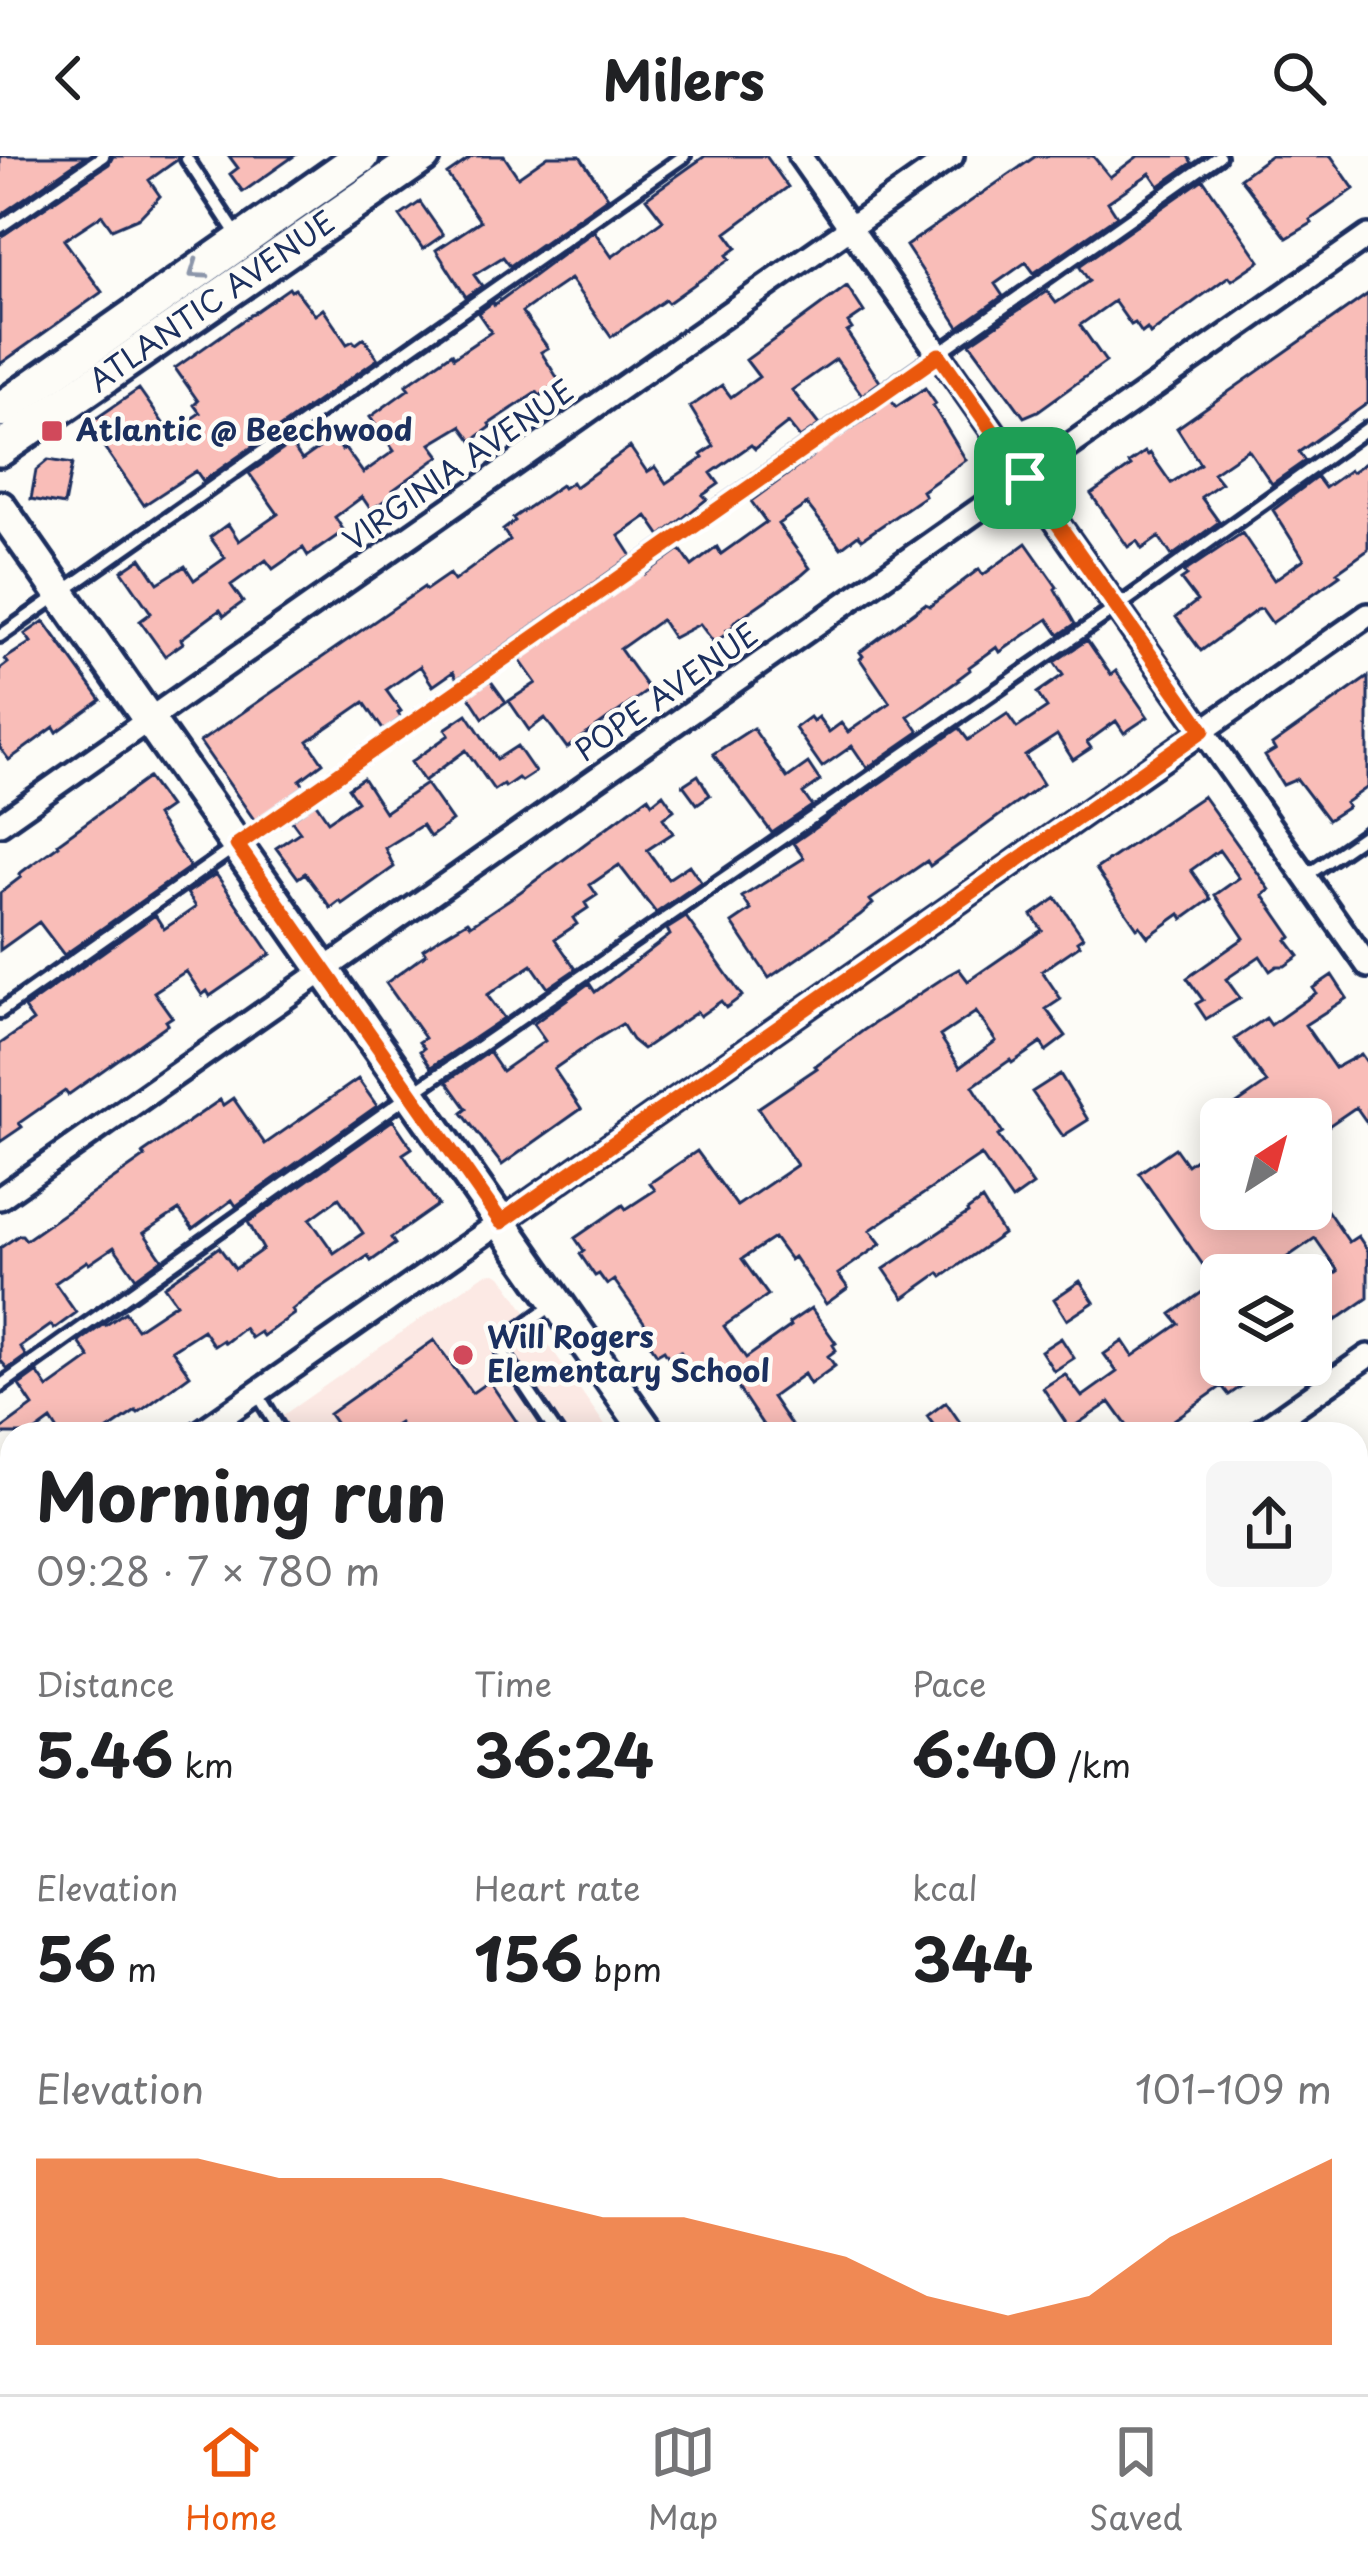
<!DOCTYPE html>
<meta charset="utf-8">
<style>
body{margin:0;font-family:"Playpen Sans",sans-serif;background:#f6f6f6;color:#202124;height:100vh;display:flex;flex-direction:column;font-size:45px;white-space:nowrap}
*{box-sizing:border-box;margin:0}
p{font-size:39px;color:#757577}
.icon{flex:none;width:66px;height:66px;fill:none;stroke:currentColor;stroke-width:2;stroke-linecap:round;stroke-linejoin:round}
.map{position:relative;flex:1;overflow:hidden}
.panel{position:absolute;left:0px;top:1266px;width:1368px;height:972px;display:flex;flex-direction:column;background:#fff;border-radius:36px 36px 0 0;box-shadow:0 6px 30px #0003}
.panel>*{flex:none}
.needle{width:78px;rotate:36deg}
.buttons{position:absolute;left:1200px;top:942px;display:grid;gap:24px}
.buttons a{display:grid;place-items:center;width:132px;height:132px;border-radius:18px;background:#fff;box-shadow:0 6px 30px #0003;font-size:60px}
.pin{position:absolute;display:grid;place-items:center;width:102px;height:102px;color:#fff;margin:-51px;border-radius:24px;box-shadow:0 6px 18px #0006}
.round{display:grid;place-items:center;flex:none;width:126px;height:126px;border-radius:18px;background:#f6f6f6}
.headline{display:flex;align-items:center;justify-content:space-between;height:204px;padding:0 36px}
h1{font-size:66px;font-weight:700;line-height:90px}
.stats{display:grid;grid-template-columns:repeat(3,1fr);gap:18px;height:204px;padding:12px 36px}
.stats div{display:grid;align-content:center}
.stats b{font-size:60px;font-weight:700}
.stats small{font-size:33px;font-weight:400}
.stats p{font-size:33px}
.chart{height:336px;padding:24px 36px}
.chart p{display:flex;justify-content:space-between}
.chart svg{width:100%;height:216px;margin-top:12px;fill:#ea580c;opacity:.7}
header{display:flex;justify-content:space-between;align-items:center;height:156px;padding:0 36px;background:#fff;font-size:54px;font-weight:700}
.tabs{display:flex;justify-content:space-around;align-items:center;height:168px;border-top:3px solid #e0e0e0;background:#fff;font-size:33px;color:#757577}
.tabs a{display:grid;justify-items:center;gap:6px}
.tabs .current{color:#ea580c}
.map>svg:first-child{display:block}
.built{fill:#fce9e4}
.building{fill:#f9bdb8;stroke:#1b2f5e;stroke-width:3;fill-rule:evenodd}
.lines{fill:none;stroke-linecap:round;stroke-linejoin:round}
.lane-casing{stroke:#1b2f5e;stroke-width:20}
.street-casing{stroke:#1b2f5e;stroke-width:30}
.secondary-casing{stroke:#1b2f5e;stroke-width:39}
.primary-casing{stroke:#1b2f5e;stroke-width:42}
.lane{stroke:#fdfcf7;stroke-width:10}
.street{stroke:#fdfcf7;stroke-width:21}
.secondary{stroke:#fdfcf7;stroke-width:30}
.primary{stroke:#fdfcf7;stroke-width:33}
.oneway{stroke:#8c96aa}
.route-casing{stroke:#fff;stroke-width:24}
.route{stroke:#ea580c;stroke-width:15}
.poi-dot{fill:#d1495b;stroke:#fdfcf7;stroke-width:4.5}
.labels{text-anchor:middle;stroke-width:9;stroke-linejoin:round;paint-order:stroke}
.street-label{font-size:30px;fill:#1b2f5e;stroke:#fdfcf7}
.poi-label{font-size:30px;font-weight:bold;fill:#1b2f5e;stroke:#fdfcf7;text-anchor:start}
</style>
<header><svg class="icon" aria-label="back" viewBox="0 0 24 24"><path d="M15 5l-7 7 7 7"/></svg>Milers<svg class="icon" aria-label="search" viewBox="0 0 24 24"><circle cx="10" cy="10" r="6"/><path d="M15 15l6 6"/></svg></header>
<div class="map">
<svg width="1368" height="2238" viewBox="0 0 1368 2238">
<rect width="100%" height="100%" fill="#fdfcf7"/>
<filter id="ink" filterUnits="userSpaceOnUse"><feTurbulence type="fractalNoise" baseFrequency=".00833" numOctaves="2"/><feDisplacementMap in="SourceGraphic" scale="24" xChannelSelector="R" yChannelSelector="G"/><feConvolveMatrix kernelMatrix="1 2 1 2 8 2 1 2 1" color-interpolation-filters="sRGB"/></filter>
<g filter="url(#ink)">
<!-- built -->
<path class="built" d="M 495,1117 L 501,1120 L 611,1278 L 256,1278 L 485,1118 Z
M 1368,1824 L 1368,2238 L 773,2238 L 790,2226 L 1356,2226 L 1356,1833 Z"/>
<!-- building -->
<path class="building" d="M 0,0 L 86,0 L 0,59 Z
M 113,0 L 178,0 L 177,4 L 149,24 L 160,40 L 140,61 L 112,73 L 102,59 L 64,84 L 102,136 L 0,208 L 0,81 L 109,8 Z
M 229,0 L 294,0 L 243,36 L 230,18 L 238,12 Z
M 473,0 L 504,0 L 518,21 L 548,0 L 580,0 L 608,41 L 510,110 L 503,101 L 474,119 L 482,130 L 466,141 L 436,94 L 480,65 L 447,18 Z
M 705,0 L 766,0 L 788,31 L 726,77 L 737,92 L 727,99 L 730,103 L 668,147 L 665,144 L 611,181 L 570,123 L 539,144 L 522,156 L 548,192 L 541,196 L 560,226 L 540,240 L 537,236 L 489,268 L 491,271 L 472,285 L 461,270 L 431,288 L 440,300 L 393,334 L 395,337 L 371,354 L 362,341 L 335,361 L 344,375 L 308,400 L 303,392 L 273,413 L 266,404 L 231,429 L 243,446 L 224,460 L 220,454 L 181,483 L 183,487 L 165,500 L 140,465 L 151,457 L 122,415 L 141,402 L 158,427 L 185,410 L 194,424 L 225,402 L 210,381 L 228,368 L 239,385 L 278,358 L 249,317 L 291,288 L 302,304 L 333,282 L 342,294 L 345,292 L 363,317 L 394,295 L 370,261 L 409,233 L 406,229 L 452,197 L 454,201 L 491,176 L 478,157 L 493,146 L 494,149 L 594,75 L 612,101 L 663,64 L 646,42 Z
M 1036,0 L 1093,0 L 1110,21 L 1138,0 L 1188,0 L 1192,7 L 1159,30 L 1150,17 L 1108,46 L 1117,60 L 1034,117 L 1026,106 L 995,128 L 1003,140 L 959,171 L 906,90 Z
M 1270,0 L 1331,0 L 1354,33 L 1310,64 L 1312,67 L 1287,82 L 1240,22 Z
M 1203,23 L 1260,105 L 1232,124 L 1229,120 L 1150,178 L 1147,173 L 1142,177 L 1135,167 L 1131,169 L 1114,145 L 1080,169 L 1106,206 L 1038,255 L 1024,261 L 970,187 L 1047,135 L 1056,147 L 1089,125 L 1079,110 Z
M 420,46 L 443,79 L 423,93 L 400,60 Z
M 847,130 L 864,156 L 848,167 L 852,173 L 847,176 L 880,226 L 862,239 L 836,203 L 792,234 L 819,269 L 800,282 L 788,267 L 755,293 L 751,289 L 711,317 L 719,328 L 703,339 L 707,343 L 661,380 L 647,360 L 619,380 L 632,400 L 457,523 L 453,516 L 433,530 L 420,510 L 386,534 L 401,555 L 398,557 L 401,562 L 384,575 L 364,546 L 308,585 L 323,607 L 300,624 L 304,630 L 255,665 L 200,586 L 424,431 L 426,434 L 449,418 L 454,425 L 510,384 L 503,374 L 515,365 L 513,362 L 561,329 L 563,332 L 572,326 L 575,331 L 630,291 L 647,316 L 655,311 L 666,327 L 703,302 L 701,299 L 714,290 L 690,251 L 722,229 L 731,241 L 759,221 L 746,204 Z
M 289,132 L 291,135 L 295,133 L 315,159 L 323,153 L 347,188 L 353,185 L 356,188 L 364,182 L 378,203 L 203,325 L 196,315 L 144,349 L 88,268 L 139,233 L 170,277 L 200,257 L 194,249 L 198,245 L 175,212 Z
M 1368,138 L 1368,247 L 1299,296 L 1305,305 L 1272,328 L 1248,293 L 1213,317 L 1221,327 L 1201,341 L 1219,366 L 1172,400 L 1159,381 L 1142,393 L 1137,385 L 1128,391 L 1091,338 L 1131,310 L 1129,307 L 1145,296 L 1148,299 L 1150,297 L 1171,327 L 1200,308 L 1177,272 Z
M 925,232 L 936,248 L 933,250 L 966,304 L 922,335 L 925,340 L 862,383 L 858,379 L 841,392 L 807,348 L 778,368 L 810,412 L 802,419 L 733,467 L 735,469 L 727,474 L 729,476 L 714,487 L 700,468 L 673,482 L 661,464 L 620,493 L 649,534 L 567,592 L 545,562 L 529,574 L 509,545 L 536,527 L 519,503 L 644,416 L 645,418 L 680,393 L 692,410 L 717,391 L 721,398 L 766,366 L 751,345 L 813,300 L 812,298 L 875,257 L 873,255 L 890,243 L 896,251 Z
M 48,304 L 72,308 L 64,349 L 31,343 L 36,314 Z
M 1368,305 L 1368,394 L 1337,416 L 1340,419 L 1272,467 L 1262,453 L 1257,454 L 1201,495 L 1176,461 L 1197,445 L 1181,424 L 1187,420 L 1184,416 L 1242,377 L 1274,424 L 1304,403 L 1273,354 L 1317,321 L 1325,332 L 1350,314 L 1352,316 Z
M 1026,387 L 1057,431 L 1055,433 L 1075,468 L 1059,479 L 1048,463 L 1000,496 L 997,491 L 969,511 L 970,514 L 958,523 L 959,524 L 911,558 L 908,560 L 919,576 L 867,612 L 852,590 L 822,611 L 795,572 L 810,561 L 813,565 L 818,561 L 829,576 L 841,567 L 848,576 L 890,547 L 860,503 L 863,500 L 860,496 L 925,448 L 930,450 L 979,413 L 983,419 Z
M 44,465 L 101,544 L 57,576 L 54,571 L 9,604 L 0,592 L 0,513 L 8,507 L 5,503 L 31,486 L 25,478 Z
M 1087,484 L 1111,519 L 1116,515 L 1148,561 L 1124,577 L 1116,565 L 1087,586 L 1091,592 L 1073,604 L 1057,579 L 1025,600 L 1043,628 L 930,710 L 927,705 L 870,744 L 873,748 L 860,759 L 769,822 L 732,767 L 751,754 L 742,741 L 804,702 L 793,687 L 959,572 L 968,584 L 1007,558 L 1017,572 L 1047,552 L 1037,537 L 1063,519 L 1054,506 Z
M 1368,521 L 1368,631 L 1345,647 L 1348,651 L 1328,664 L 1297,623 L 1283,629 L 1265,600 L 1275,594 L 1272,589 Z
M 490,524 L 506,546 L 483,562 L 468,539 Z
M 467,558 L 497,603 L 517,590 L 535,616 L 521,625 L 518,622 L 505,631 L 503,628 L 494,634 L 466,594 L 424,625 L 411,606 L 449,579 L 445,573 Z
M 753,572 L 787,622 L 808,607 L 820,625 L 803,637 L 812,650 L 772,677 L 713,598 Z
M 698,619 L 710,639 L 697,648 L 683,629 Z
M 148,622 L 169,651 L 156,660 L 190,711 L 64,799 L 39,766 L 0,794 L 0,737 L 21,721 L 19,718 L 27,712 L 59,689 L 58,687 Z
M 363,622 L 385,656 L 426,628 L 452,665 L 430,681 L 422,669 L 385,692 L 394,711 L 342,748 L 340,745 L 331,752 L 305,717 L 298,722 L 276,692 L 300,676 L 291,664 L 315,646 L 328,665 L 357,645 L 348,632 Z
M 663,638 L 674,654 L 663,662 L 673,677 L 647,694 L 668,723 L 689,709 L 701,726 L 656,757 L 619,709 L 590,729 L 597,739 L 585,747 L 588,752 L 573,762 L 577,768 L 555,783 L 576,813 L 548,832 L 532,809 L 487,839 L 504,862 L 431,911 L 420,895 L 424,892 L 419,886 L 425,882 L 386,827 L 426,798 L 423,793 L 438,783 L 468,765 L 471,769 L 520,736 L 648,641 L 652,647 Z
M 1203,640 L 1270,734 L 1263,739 L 1292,781 L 1287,784 L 1299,800 L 1285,810 L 1277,810 L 1270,815 L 1260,800 L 1226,823 L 1240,842 L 1206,863 L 1196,848 L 1203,844 L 1187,822 L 1244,782 L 1215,739 L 1239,722 L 1219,694 L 1191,714 L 1211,743 L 1183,763 L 1180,758 L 1148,781 L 1140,770 L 1137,772 L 1096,713 Z
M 216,718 L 271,798 L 210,840 L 207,835 L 202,839 L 186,815 L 154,836 L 172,861 L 166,865 L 168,868 L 68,939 L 65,935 L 19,967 L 22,971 L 0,986 L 0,888 L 33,865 L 24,852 L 155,759 L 164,773 L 196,751 L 187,737 Z
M 1056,742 L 1083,781 L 1077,785 L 1080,789 L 1042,815 L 1061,843 L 1046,853 L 1066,880 L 1046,895 L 1041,887 L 1012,907 L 1010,904 L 973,930 L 1003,977 L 998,980 L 1033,1029 L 1012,1044 L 981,999 L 870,1074 L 881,1088 L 838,1118 L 848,1132 L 826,1148 L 794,1101 L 790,1104 L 774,1082 L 742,1103 L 768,1139 L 724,1170 L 746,1202 L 791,1170 L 789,1167 L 811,1152 L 836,1187 L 833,1189 L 836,1194 L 828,1200 L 835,1210 L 810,1228 L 804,1218 L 772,1241 L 797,1278 L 769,1278 L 728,1217 L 712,1228 L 706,1219 L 700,1223 L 680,1195 L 669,1202 L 664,1194 L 657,1198 L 640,1173 L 646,1169 L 614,1124 L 607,1129 L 599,1118 L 595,1120 L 580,1098 L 584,1095 L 575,1082 L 623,1049 L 626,1053 L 655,1034 L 650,1027 L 697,995 L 737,1050 L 797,1009 L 758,952 L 817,912 L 815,910 L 864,874 L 948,819 L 959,813 L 968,825 L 1042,774 L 1032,759 ZM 976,856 L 996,885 L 960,911 L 940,880 Z
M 686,761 L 742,840 L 726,852 L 721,845 L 700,860 L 697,856 L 643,893 L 632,884 L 622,868 L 597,883 L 554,913 L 581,953 L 502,1009 L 462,957 L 467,953 L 447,925 L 489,896 L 502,915 L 545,885 L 533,868 L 589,827 L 595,836 L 670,779 L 667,773 Z
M 1332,819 L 1347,842 L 1305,869 L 1335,912 L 1361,898 L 1368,908 L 1368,968 L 1356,951 L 1311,982 L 1311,963 L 1215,963 L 1267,927 L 1235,883 L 1266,862 L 1271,869 L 1316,837 L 1313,832 Z
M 1060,918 L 1088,964 L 1063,980 L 1032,936 Z
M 358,923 L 377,950 L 236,1050 L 232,1044 L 193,1073 L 179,1054 L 144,1077 L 162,1103 L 136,1122 L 114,1091 L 89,1108 L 87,1105 L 55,1127 L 76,1157 L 54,1173 L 51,1169 L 20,1191 L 26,1200 L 8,1213 L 0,1204 L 0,1092 L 19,1079 L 22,1079 L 26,1084 L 145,1001 L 143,997 L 220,944 L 223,949 L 233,942 L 265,988 Z
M 393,964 L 412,992 L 403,998 L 438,1049 L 391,1082 L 395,1088 L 371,1105 L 368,1100 L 319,1133 L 292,1154 L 294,1158 L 263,1180 L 260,1176 L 251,1182 L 244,1172 L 225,1187 L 223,1184 L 214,1190 L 203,1174 L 172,1194 L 190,1219 L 138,1257 L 136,1255 L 102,1278 L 60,1278 L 51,1264 L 32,1278 L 0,1278 L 0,1274 L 33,1250 L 19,1229 L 37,1216 L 48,1232 L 90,1202 L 79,1186 L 105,1167 L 106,1169 L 125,1156 L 137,1173 L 176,1147 L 164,1130 L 219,1091 L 235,1113 L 263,1093 L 248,1066 ZM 339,1042 L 363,1077 L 334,1097 L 310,1063 Z
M 1221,990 L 1221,1053 L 1311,1053 L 1311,1031 L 1349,1086 L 1358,1080 L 1368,1095 L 1368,1142 L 1332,1167 L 1327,1159 L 1311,1170 L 1311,1134 L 1338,1115 L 1315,1082 L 1286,1102 L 1298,1119 L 1272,1119 L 1264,1107 L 1247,1119 L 1210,1119 L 1139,1017 L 1175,992 L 1187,1009 L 1210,992 L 1213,995 Z
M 982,1044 L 1003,1078 L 942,1121 L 939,1117 L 904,1142 L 884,1113 L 968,1057 L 967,1055 Z
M 1221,1123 L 1221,1209 L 1272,1209 L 1229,1239 L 1222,1230 L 1154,1278 L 1133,1278 L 1110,1246 L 1070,1273 L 1043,1232 L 1065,1218 L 1082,1241 L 1117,1216 L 1104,1198 L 1123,1185 L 1133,1200 L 1179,1168 L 1171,1158 Z
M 1080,1125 L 1094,1146 L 1067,1164 L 1054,1143 Z
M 1061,1182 L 1074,1202 L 1054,1215 L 1041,1195 Z
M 434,1184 L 472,1237 L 489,1225 L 525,1278 L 407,1278 L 399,1267 L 382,1278 L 343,1278 L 329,1258 Z
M 946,1246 L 968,1278 L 940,1278 L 927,1260 Z"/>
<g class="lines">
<defs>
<path id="lane" d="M 187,3 L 239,82
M 0,71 L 103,0
M 0,480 L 684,0
M 1306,720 L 1368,677
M 0,856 L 1219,0
M 554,1148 L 512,1179 L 503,1197 L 557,1278
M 0,1230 L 411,938 L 1116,452 L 1368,272
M 257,1237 L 282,1278
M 0,1425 L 12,1442
M 1356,2098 L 1368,2111
M 1356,2175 L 1368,2162
M 896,2226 L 909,2238
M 844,2238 L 861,2226
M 1299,2238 L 1310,2226"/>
<path id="street" d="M 800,0 L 1368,810
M 0,668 L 952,0
M 0,1042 L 1368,80
M 198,1278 L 1368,459
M 1257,1278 L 1368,1200
M 0,1416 L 12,1408
M 0,1848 L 12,1865
M 0,2157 L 12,2149"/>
<path id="secondary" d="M 0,351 L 649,1278
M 1356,1793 L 1368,1785
M 714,2238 L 732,2226"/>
<g id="primary">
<path d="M 0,254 L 362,0"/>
<path id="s1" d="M 0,293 L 423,0"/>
</g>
</defs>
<!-- lane casing -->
<use href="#lane" class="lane-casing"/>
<!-- street casing -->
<use href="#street" class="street-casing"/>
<!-- secondary casing -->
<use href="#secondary" class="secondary-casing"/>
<!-- primary casing -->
<use href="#primary" class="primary-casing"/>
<!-- lane -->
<use href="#lane" class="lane"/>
<!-- street -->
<use href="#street" class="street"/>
<!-- secondary -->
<use href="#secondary" class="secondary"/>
<!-- primary -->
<use href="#primary" class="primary"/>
</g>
<!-- one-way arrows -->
<defs><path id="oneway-chevron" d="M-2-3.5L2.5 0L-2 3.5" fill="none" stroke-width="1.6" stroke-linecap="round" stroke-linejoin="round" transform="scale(3)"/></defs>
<use class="oneway" href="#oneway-chevron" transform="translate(197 115) rotate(145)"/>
</g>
<g class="lines" filter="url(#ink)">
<defs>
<path id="route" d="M 939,199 L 1203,574 L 501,1066 L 237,689 Z"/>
</defs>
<!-- route casing -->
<use href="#route" class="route-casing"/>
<!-- route -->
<use href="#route" class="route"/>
</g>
<!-- markers -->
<g class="poi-dot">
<rect x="40" y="263" width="24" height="24" rx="6"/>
<circle cx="463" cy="1199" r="12"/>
</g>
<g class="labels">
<!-- street labels -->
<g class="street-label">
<text dy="10" stroke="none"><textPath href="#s1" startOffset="258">ATLANTIC AVENUE</textPath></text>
<text transform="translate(459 310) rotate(-35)" y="10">VIRGINIA AVENUE</text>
<text transform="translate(667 537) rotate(-35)" y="10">POPE AVENUE</text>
</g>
<!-- poi labels -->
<g class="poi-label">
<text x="76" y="285">Atlantic @ Beechwood</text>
<text x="487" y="1192">Will Rogers<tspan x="487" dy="34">Elementary School</tspan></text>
</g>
</g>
</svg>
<div class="buttons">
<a><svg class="needle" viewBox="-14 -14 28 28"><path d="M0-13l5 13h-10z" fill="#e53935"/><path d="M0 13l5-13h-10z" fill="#757577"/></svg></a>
<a><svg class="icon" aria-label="layers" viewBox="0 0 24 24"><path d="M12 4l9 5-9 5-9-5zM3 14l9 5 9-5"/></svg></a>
</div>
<div class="pin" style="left:1025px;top:322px;background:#1e9e55"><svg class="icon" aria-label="arrive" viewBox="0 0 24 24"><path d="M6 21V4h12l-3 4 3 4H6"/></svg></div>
<section class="panel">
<div class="headline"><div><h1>Morning run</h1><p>09:28 · 7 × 780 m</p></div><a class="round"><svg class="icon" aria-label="share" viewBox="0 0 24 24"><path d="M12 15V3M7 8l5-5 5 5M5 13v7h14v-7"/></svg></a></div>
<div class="stats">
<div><p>Distance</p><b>5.46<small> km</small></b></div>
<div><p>Time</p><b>36:24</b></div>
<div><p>Pace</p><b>6:40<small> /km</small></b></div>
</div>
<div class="stats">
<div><p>Elevation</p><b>56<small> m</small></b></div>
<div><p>Heart rate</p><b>156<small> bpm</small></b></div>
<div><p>kcal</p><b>344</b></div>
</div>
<div class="chart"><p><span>Elevation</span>101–109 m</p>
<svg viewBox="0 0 160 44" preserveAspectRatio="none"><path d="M0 44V6L10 6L20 6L30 10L40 10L50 10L60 14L70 18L80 18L90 22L100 26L110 34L120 38L130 34L140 22L150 14L160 6V44z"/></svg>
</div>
</section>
</div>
<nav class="tabs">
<a class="current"><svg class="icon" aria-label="home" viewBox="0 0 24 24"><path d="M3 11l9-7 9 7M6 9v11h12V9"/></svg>Home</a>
<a><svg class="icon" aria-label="map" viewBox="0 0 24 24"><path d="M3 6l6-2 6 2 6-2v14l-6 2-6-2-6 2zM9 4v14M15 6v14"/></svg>Map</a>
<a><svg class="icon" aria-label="saved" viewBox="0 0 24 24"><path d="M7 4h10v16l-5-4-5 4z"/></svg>Saved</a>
</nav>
